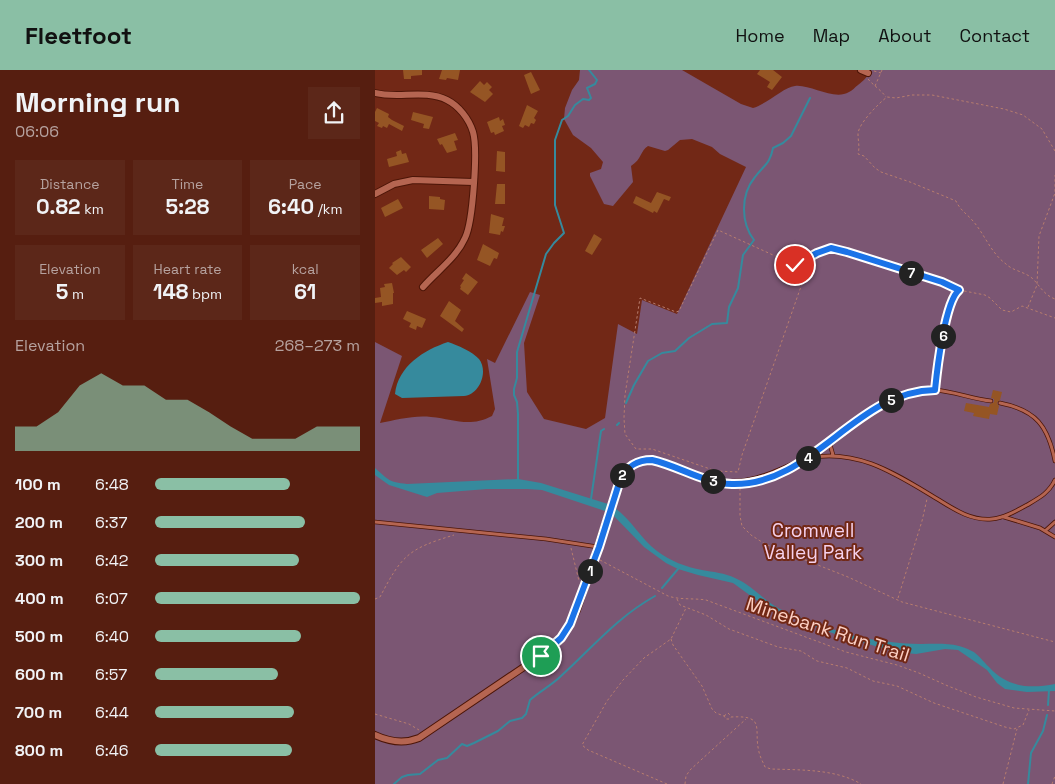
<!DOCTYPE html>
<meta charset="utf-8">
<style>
body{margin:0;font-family:"Space Grotesk",sans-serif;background:#5c2719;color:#f1f3f6;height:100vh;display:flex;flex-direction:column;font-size:19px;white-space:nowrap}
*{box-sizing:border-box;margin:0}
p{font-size:16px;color:#b6a29f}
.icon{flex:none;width:28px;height:28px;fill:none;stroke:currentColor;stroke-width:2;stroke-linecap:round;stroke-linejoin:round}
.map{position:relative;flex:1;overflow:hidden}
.side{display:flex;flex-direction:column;background:#561e10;width:375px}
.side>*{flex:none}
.pin{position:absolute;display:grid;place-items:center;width:42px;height:42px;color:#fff;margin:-21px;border:2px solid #fff;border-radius:50%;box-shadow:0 1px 5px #0007}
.km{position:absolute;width:25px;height:25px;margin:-12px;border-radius:50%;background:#222;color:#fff;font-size:14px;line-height:25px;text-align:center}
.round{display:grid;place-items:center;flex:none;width:52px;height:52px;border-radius:0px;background:#5c2719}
.overview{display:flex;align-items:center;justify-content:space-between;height:85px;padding:0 15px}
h1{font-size:28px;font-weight:700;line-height:38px}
.stats{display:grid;grid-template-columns:repeat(3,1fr);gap:8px;height:85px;padding:5px 15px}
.stats div{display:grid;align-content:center;border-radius:0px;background:#5c2719;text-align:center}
.stats b{font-size:21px;font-weight:700}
.stats small{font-size:14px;font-weight:400}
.stats p{font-size:14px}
.chart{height:140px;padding:10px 15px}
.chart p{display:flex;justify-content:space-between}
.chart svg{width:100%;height:90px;margin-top:5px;fill:#8abfa5;opacity:.7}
ul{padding:0 15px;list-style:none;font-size:16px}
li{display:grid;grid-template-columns:80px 60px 1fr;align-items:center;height:38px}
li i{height:12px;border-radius:6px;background:#8abfa5}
header{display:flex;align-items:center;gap:30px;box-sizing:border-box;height:70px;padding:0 25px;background:#8abfa5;color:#111}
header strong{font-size:24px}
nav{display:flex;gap:28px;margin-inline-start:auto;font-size:18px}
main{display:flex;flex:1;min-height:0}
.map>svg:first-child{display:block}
.green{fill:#7b5673}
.water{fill:#368a9d}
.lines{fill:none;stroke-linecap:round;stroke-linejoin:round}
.stream{stroke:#368a9d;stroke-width:2}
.building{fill:#955524}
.service-casing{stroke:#4c1507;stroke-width:4.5}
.minor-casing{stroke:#4c1507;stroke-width:8}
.path{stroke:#b87d6e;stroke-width:1;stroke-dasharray:2.5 2.5;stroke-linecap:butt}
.service{stroke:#b56551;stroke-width:3}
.minor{stroke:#b56551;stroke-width:6}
.route-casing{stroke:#fff;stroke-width:10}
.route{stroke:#1a73e8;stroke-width:6}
.labels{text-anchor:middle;stroke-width:4;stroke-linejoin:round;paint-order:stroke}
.park-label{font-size:19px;fill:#f6d1ed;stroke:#722816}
.street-label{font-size:19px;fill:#fdd0c4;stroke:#722816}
</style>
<header>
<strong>Fleetfoot</strong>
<nav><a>Home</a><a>Map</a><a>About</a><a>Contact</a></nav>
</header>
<main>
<section class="side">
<div class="overview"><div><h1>Morning run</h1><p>06:06</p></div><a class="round"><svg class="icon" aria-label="share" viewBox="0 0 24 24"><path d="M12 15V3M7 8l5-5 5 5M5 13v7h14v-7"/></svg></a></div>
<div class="stats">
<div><p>Distance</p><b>0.82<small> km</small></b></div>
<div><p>Time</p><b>5:28</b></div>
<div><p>Pace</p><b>6:40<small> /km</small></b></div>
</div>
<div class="stats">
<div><p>Elevation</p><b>5<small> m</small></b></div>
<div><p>Heart rate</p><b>148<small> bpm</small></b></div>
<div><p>kcal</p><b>61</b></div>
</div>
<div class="chart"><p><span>Elevation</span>268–273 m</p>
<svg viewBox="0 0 160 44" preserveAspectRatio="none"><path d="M0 44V32L10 32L20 25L30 12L40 6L50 12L60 12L70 19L80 19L90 25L100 32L110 38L120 38L130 38L140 32L150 32L160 32V44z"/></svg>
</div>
<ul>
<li><b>100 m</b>6:48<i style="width:66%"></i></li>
<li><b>200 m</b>6:37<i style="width:73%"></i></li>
<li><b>300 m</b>6:42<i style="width:70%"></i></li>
<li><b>400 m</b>6:07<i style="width:100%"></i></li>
<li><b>500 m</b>6:40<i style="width:71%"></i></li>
<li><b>600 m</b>6:57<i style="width:60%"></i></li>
<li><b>700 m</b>6:44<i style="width:68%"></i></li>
<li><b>800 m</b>6:46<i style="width:67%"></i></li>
</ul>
</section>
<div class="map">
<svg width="680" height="714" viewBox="0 0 680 714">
<rect width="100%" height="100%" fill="#722816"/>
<!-- green -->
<path class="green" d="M 205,0 L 307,0 L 366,34 L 378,38 C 392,34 409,17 420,16 C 435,14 459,31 474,22 C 477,21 480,17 483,15 C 489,10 493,7 495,0 L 680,0 L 680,714 L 0,714 L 0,272 L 27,286 L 5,353 C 21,350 39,345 56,347 C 79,349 94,358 117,346 L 120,339 L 112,289 L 120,293 L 155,222 L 165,225 L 149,273 L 152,322 L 169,349 L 211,359 L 230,348 L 243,254 L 262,264 L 267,230 L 302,244 L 371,97 L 345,84 L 337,77 L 317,69 L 305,70 L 293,80 L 290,81 L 273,76 C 265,81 267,89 256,96 L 258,112 L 238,136 L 229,134 L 215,106 L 215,103 L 226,99 L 228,92 L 216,78 L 198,65 L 189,49 L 190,38 L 197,20 L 204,10 Z"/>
<!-- water -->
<path class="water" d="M 73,272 C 82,275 98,282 104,289 C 114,302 104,325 89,326 L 27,328 L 20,324 C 23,296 49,280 73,272 Z
M 0,398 C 14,410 13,412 32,414 L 143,409 L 166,413 L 233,434 C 254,444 264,468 282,481 C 295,491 311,497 327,500 C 338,502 350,503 360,508 C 379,516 391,534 411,542 C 441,553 475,568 508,571 C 521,573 534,574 546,574 C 559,574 572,573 584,576 C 603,582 601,584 614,597 C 632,617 654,619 680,614 L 680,621 L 652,622 L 630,619 L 622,613 L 612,600 L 583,580 L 570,579 L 541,584 L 520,582 L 460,564 L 394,539 L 358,513 L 323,505 L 303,499 L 291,493 L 269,477 L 236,443 L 167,420 L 152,419 L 112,419 L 62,423 L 52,427 L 14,415 L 0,405 Z"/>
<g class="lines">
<!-- stream -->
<path class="stream" d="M 251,333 L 259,315 L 273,291 L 287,283 L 300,281 L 314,268 L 337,254 L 352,253 L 354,237 L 363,218 L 368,185 L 379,170 C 366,153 365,125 380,107 C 389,95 395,94 398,78 L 408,73 L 416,66 L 435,28
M 242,355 L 244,353
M 143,410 L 143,344 L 142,332 L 139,325 L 139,319 L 142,308 L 142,282 L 171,184 L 179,173 L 189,163 L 180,135 L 180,70 L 187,50 L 193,46 L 200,35 L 208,29 L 214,30 L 216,28 L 212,18 L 220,14 L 222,10 L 214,0
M 216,429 L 226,361 L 229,359
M 287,518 L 303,499
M 673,635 L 674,620
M 19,714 L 27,707 L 33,705 L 45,704 L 63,690 L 72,688 L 87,674 L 92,676 L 99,673 L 123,661 L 135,651 L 147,648 L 151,644 L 155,630 C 165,621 177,615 186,606 C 218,577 241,548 280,526
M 653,714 L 656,683 L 668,661 L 672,645"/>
</g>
<!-- building -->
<path class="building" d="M 28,0 L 47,0 L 47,5 L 36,6 L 36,9 L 29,9 Z
M 67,0 L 85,0 L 83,10 L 72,8 L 71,10 L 64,9 Z
M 385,0 L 398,0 L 407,7 L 397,20 L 392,17 L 395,12 L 382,4 Z
M 156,2 L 165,20 L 156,24 L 149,5 Z
M 105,11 L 109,15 L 112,12 L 117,17 L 114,20 L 118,24 L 110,32 L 95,22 Z
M 152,35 L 163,41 L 159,48 L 161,50 L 159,54 L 156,53 L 154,57 L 150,55 L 148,58 L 144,56 Z
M 2,38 L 14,44 L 13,47 L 17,50 L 29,56 L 27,61 L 14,54 L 12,58 L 8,56 L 7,58 L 2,56 L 4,53 L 0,51 L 0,42 Z
M 38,42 L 58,47 L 54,59 L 48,58 L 49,54 L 36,50 Z
M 124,47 L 125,51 L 128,49 L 130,55 L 127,56 L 129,61 L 120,65 L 119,62 L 116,63 L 112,52 Z
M 80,63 L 83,70 L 79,71 L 82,80 L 72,83 L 67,74 L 65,75 L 62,69 Z
M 26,80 L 27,84 L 31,83 L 34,92 L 14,97 L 12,89 L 22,86 L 21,82 Z
M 122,81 L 130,82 L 130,102 L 121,101 Z
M 122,114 L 130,114 L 130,134 L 120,134 Z
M 282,122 L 296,127 L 294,131 L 289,129 L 282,143 L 279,141 L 278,143 L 258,133 L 261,126 L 276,133 Z
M 54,126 L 65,127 L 65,129 L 70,130 L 69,140 L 54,139 Z
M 23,129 L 28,138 L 10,147 L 6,138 Z
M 116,144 L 129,148 L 127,156 L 130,156 L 128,162 L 126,161 L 125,165 L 114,163 Z
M 219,164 L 227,169 L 217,185 L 210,181 Z
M 63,168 L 68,174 L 52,188 L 46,180 Z
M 108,174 L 124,183 L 122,189 L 119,188 L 115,196 L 102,190 Z
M 26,187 L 36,197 L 31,202 L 29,200 L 22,205 L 14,198 L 18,194 L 17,193 Z
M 91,203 L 103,212 L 93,225 L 85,219 L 86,217 L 85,216 L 89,210 L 87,209 Z
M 17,213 L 19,223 L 18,223 L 18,234 L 7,236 L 7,232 L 0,233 L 0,228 L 6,227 L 5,218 L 10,217 L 9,214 Z
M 74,231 L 86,240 L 80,251 L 89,259 L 87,262 L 65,246 Z
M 32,241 L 51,249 L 47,258 L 42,256 L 41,260 L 34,257 L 36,253 L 28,249 Z
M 618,320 L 627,322 L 625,330 L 622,333 L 624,336 L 622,345 L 615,344 L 614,349 L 598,346 L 599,343 L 589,341 L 591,333 L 614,337 L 615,334 L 619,332 L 619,329 L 616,328 Z"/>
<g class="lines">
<defs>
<path id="service" d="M 616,331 C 597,329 578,321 559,320 C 513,318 466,361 433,388 C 484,378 522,405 564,430 C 580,440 597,451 617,449 C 629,448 641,441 652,435 C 664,428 674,423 680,410
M 625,333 C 661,340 673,356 680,391
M 454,371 L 458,385
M 629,447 L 665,458 L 680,467
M 0,452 L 171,469 L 223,477
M 670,461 L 680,452"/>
<path id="minor" d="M 486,0 L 493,3
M 0,23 C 23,29 50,19 72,30 C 84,36 94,49 98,62 C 103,79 98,152 90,168 C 81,188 62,201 48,217
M 0,124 L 19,114 L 38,110 L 98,112
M 0,665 C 15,672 29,674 44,668 L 177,578 L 186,568 L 195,555 L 202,540 L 245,410 C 252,396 262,390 277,390 C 295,394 311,403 329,409 C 366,421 399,405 433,388"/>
</defs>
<!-- service casing -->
<use href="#service" class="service-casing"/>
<!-- minor casing -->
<use href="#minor" class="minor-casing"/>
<!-- path -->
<path class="path" d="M 499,1 L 506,3
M 493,9 C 499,16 505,19 511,27
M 500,16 L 507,0
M 680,81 L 667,59 L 648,45 L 629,39 L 557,25 L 537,25 L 521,28 L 512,27 C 504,33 483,54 483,64 C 483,71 485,77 483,84 L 489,86 L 500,98 L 506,102 L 535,112 L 581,131 C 585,140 592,144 598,151 C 610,165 616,183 631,194 C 638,201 651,202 658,209 C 665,216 669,225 680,229
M 437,185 L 367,385 L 363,402 L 341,401 L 277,379 L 261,379 L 250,364 L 249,348 L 250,325 L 265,228 L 301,242 L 304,241 L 343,160 L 420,195 L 442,183 L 456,179 L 472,181 L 567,213 L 584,220
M 653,237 L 662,215 L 664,166 L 680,123 L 680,105
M 560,316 C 563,297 571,231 584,220 L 610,225 L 615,228 L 627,240 L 636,242 L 647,236 L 680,248
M 365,418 L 365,446 L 367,456 L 376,465 L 390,474 L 473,507 L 527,532 L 680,572
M 196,478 L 204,511
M 225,490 L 293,526 C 305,530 318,528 331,530 L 471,582 L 522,595 L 544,603 L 573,616 L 601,627 L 639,638 L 680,641
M 523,528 L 547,451 L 552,429
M 0,529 L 5,527 C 27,485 33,479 79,465
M 302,529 L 305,535 L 331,545 L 354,559 L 403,577 L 426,581 L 442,591 L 472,598 L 498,611 L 522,616 L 559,633 L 630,657 L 639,659 L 648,655 L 654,640
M 296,569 L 298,575 L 327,616 L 337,639 L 341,643 L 349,646 L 351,649 L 354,649 L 356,647 C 392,645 378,659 384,682 C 385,687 388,692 390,697 L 396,699 C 425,700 461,699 486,714
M 0,644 L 34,654 L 44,660
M 349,646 L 353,643 L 356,646
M 292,714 L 213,680 L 207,675 L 232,631 L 248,610 L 269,588 L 296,569 L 311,538
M 310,714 L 311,706 L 315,700 L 371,649
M 628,714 L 642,659
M 677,714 L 680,706"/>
<!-- service -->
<use href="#service" class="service"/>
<!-- minor -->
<use href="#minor" class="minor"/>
</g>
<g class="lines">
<defs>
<path id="route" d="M 166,586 L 186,568 L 195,554 L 224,477 L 245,410 C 252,396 262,390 277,390 C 304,396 328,413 357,414 C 438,416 480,321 560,320 C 562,300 570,231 584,220 L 567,212 L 472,182 L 456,178 L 442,183 L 420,195"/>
</defs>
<!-- route casing -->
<use href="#route" class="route-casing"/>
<!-- route -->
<use href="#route" class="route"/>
</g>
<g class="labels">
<!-- park labels -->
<g class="park-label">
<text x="438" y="467">Cromwell<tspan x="438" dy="22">Valley Park</tspan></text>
</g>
<!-- street labels -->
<g class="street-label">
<text transform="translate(453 559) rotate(18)" y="7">Minebank Run Trail</text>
</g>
</g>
</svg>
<div class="pin" style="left:166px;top:586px;background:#1e9e55"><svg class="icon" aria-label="arrive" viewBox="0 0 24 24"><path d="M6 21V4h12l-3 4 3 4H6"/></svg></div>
<div class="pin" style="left:420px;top:195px;background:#d93025"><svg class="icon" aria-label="check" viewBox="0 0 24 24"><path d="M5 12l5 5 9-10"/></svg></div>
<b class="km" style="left:215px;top:501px">1</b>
<b class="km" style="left:247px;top:405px">2</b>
<b class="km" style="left:338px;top:411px">3</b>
<b class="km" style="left:433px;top:388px">4</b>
<b class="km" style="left:516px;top:330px">5</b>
<b class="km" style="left:568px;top:266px">6</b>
<b class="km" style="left:536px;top:203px">7</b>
</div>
</main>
